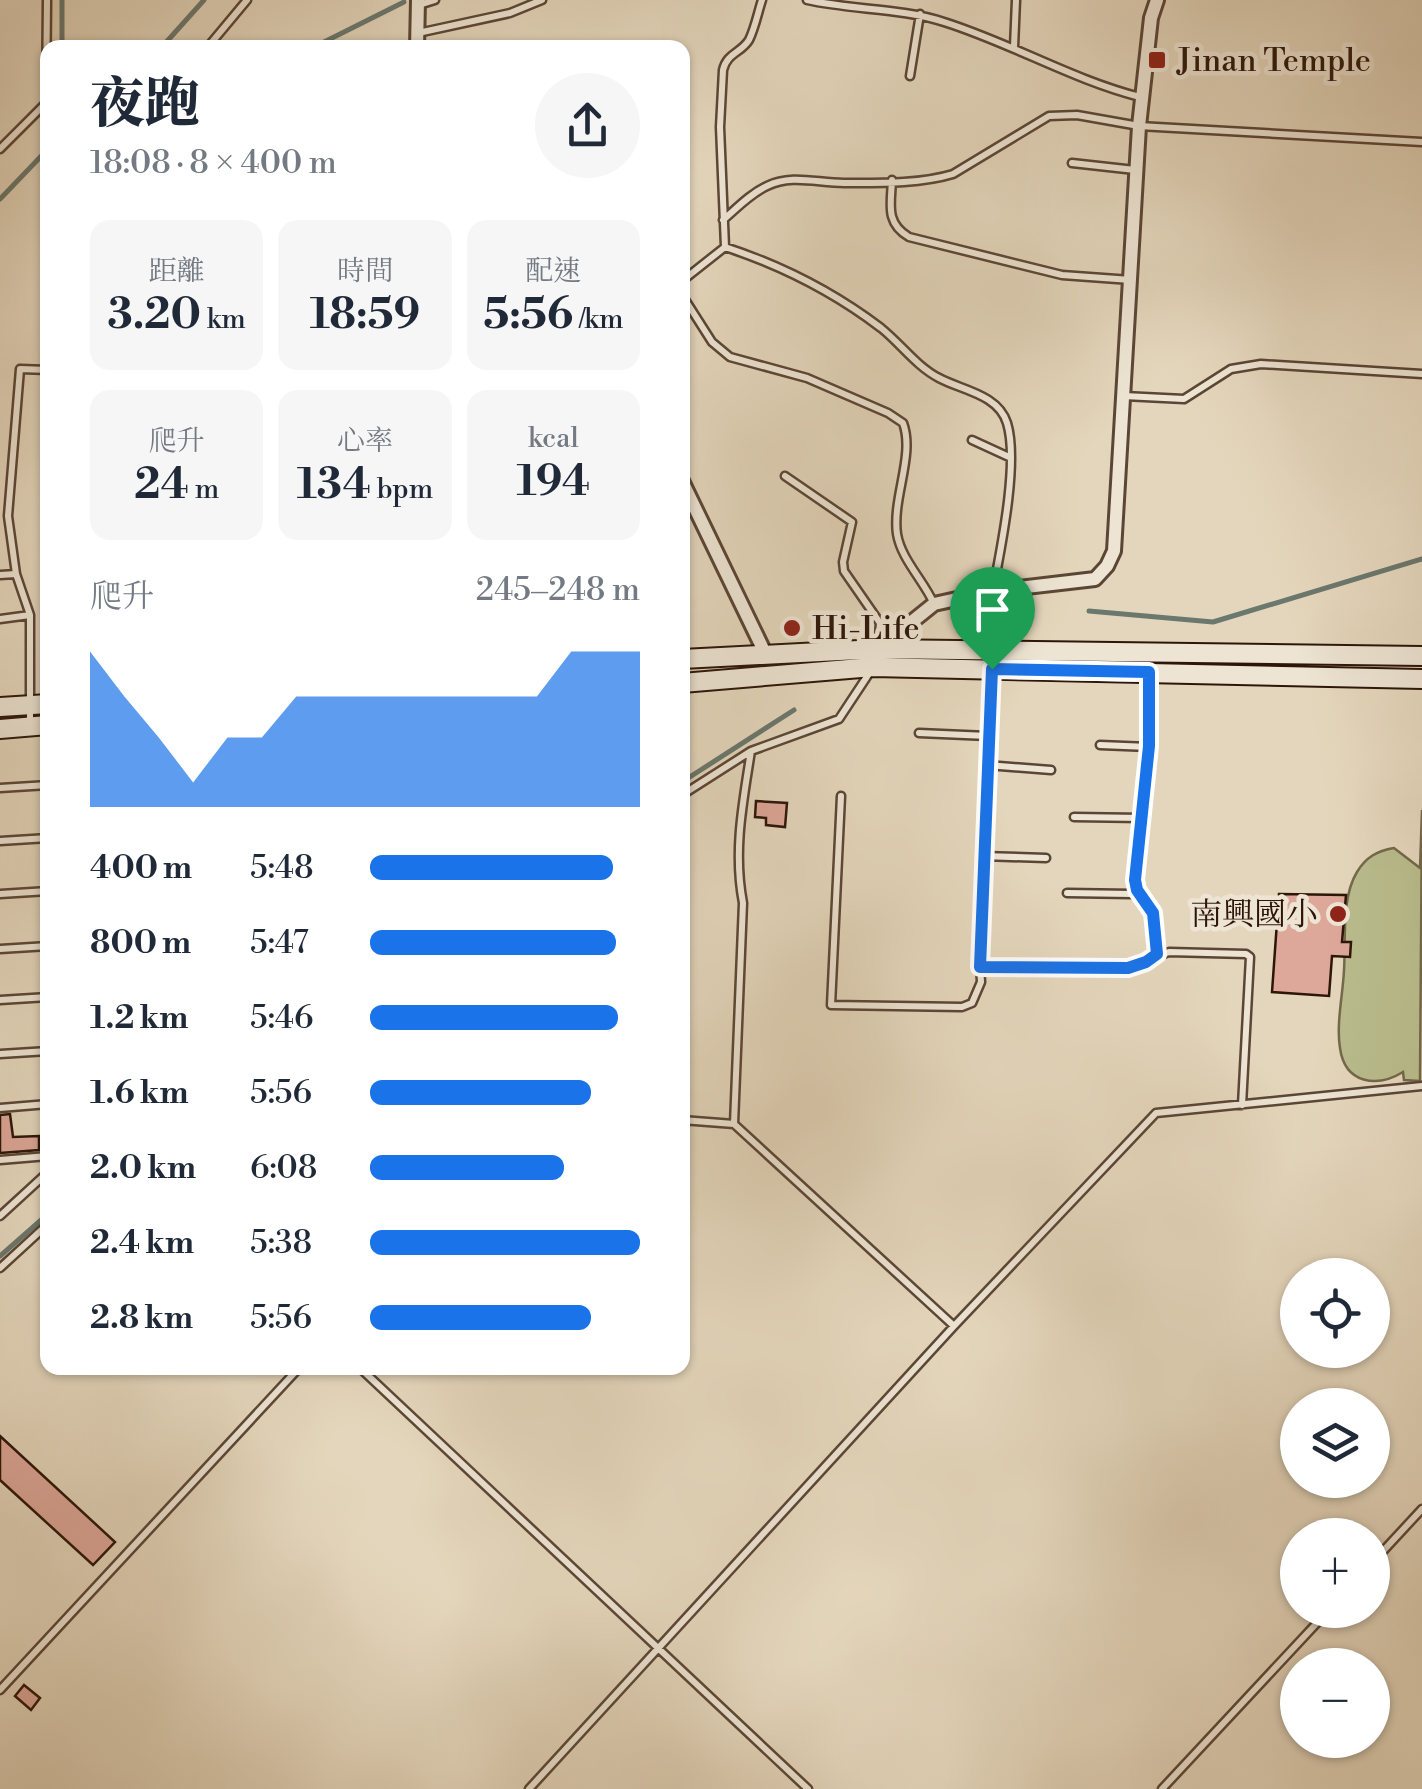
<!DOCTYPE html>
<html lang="zh-TW">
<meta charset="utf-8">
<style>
body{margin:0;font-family:"Libre Bodoni","Noto Serif TC",serif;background:#f6f6f7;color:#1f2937;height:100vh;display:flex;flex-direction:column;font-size:38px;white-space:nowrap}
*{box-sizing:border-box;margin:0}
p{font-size:32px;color:#747a83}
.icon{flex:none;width:55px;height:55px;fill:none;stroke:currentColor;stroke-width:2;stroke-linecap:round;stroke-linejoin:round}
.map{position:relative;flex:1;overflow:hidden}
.panel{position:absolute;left:40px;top:40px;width:650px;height:1335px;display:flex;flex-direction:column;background:#fff;border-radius:20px;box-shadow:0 2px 8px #0004}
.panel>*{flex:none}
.controls{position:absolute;left:1280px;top:1258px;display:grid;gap:20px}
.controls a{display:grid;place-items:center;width:110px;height:110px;border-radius:50%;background:#fff;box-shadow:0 2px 8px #0004;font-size:50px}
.pin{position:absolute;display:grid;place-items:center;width:85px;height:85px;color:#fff;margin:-102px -42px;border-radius:50% 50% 50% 0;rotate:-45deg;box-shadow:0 0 10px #0007}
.pin .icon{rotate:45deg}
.round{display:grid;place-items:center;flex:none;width:105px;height:105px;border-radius:52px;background:#f6f6f7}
.headline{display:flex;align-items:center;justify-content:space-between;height:170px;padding:0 50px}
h1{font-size:55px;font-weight:800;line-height:75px}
.stats{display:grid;grid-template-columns:repeat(3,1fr);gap:15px;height:170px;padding:10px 50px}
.stats div{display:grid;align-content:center;border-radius:20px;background:#f6f6f7;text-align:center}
.stats b{font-size:42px;font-weight:800}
.stats small{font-size:28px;font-weight:400}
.stats p{font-size:28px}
.chart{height:280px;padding:20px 50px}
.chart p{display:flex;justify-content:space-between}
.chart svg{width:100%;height:180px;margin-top:10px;fill:#1a73e8;opacity:.7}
ul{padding:0 50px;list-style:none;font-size:32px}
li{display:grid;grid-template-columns:160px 120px 1fr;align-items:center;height:75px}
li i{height:25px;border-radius:12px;background:#1a73e8}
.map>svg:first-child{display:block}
.green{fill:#b9bc8d;stroke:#73694b;stroke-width:2.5}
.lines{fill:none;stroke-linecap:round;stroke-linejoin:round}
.stream{stroke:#6b786e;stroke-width:5}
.building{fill:#dda799;stroke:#2d1609;stroke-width:2.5}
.service-casing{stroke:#5b4636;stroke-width:11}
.minor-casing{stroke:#5b4636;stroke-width:18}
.secondary-casing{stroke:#2d1609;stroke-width:22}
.service{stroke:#ede4d3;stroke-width:6}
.minor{stroke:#ede4d3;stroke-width:12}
.secondary{stroke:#ede4d3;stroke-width:18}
.route-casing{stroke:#fff;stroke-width:20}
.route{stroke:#1a73e8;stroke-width:12}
.poi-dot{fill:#8f2418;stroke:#ede4d3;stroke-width:4}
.labels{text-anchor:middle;stroke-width:9;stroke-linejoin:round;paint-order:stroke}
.poi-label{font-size:32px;fill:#2d1609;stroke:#ede4d3;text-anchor:start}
</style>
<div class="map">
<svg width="1422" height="1789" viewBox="0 0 1422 1789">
<rect width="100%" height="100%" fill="#e4d6bc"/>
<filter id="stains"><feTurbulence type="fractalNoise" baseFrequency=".002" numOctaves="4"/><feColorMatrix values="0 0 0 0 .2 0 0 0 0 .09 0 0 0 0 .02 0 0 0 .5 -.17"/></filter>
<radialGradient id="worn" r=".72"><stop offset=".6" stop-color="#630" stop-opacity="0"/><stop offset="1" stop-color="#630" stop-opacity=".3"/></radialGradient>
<!-- green -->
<path class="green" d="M 1422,810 L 1420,1081 L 1404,1080 L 1403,1072 C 1377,1088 1345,1084 1340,1048 C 1336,1024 1343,994 1344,970 C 1346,940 1341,898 1357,872 C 1366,857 1377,851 1394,848 L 1420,868 Z"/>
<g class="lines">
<!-- stream -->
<path class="stream" d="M 62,0 L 62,48
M 161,48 L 204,0
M 312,48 L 404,2
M 0,199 L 48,149
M 1089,611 L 1213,622 L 1422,559
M 682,782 L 794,710
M 0,1256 L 48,1214"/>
</g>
<!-- building -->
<path class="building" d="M 756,801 L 787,803 L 785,827 L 766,825 L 766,818 L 755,817 Z
M 1279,894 L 1346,895 L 1342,942 L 1351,942 L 1350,957 L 1332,956 L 1329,996 L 1272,992 Z
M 10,1114 L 13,1137 L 39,1136 L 39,1150 L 0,1153 L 0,1115 Z
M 0,1436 L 115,1542 L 93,1565 L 0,1480 Z
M 24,1685 L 40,1698 L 31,1710 L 15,1696 Z"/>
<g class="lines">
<defs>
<path id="service" d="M 807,0 C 852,10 902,8 944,22 C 1011,43 1073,80 1140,97
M 419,5 L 435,0
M 418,33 L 510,13 L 542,0
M 1014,47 L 1016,0
M 207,48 L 247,0
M 910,76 L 920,14
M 0,149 L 46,103 L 47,0
M 1072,163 L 1135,170
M 892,180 C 891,204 885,223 909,237 L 1062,275 L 1131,280
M 723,220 C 737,208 750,194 767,186 C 792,174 817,183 844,183 C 879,183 920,184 953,174 L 1049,116 L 1077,115 L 1139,126 L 1422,142
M 725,247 L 720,127 L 723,70 C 727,53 741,53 749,40 C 755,28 758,12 762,0
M 682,281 L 725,247 C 780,265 835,293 881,328 C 901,344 916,366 939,378 C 961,390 998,394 1007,423 C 1019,462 1001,548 993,590
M 682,295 L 712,342 L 730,357 L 807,378 L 888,413 L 903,423 C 915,455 892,498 897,534 C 901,559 924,581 934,604
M 1124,396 L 1184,399 L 1231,369 L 1261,364 L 1422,374
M 972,440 L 1009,457
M 785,476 L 852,522 L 843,562 L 844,571 L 880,623 L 878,647
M 0,575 L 16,574
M 0,619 L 30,615
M 1149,677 L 1149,747 L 1135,880 L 1137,891 L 1153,913 L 1157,954
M 30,726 L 30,615 L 16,574 L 8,516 L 20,369 L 48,370
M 919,733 L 988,736
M 1100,745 L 1149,747
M 987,765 L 1051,770
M 0,788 L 48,785
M 682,795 L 751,751 L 839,719 L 870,672
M 841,796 L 831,1005 L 962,1007 L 972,1003 L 981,982 L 979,947 L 992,673
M 1074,817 L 1142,818
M 0,841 L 48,838
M 982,856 L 1046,858
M 1067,893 L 1132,894 L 1137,891
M 0,894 L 48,891
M 0,949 L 48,946
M 980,967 L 1128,968 L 1169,952 L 1246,954 L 1250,957 L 1242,1105
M 0,1000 L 48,997
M 0,1054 L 48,1051
M 0,1108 L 48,1104
M 682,1120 L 734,1124 L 954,1326
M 734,1124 L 743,903 C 733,851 743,802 751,751
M 0,1160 L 48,1156
M 0,1216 L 48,1172
M 0,1268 L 48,1224
M 360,1368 L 808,1789
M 1372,1563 L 1422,1509
M 0,1690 L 299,1368
M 529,1789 L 954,1326 L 1156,1113 L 1422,1086
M 1162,1789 L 1329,1610"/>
<path id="minor" d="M 417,48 L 418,0
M 682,481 L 765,653
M 878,649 L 934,604 L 993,591 L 1095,579 L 1107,566 L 1114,551 L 1139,126 L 1151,18 L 1157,0"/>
<path id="secondary" d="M 682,659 L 878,649 L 1422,656
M 682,683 L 873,667 L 1422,679
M 0,707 L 48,704
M 0,729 L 48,725"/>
</defs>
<!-- service casing -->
<use href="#service" class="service-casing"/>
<!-- minor casing -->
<use href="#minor" class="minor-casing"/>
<!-- secondary casing -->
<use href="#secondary" class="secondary-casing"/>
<!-- service -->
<use href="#service" class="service"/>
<!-- minor -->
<use href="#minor" class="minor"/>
<!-- secondary -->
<use href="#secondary" class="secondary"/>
</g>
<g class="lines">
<defs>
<path id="route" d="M 992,669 L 1149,672 L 1149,746 L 1135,880 L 1137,890 L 1153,913 L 1157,954 L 1146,962 L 1128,968 L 980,967 Z"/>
</defs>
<!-- route casing -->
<use href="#route" class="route-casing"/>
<!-- route -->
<use href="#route" class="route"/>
</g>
<!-- markers -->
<g class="poi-dot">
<rect x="1147" y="50" width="20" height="20" rx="5"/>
<circle cx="792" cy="628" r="10"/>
<circle cx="1338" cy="914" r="10"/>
</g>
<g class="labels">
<!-- poi labels -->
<g class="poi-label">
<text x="1177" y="71">Jinan Temple</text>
<text x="812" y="639">Hi-Life</text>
<text x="1318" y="925" text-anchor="end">南興國小</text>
</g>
</g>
<rect width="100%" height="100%" filter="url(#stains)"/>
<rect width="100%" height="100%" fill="url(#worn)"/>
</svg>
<div class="controls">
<a><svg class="icon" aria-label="locate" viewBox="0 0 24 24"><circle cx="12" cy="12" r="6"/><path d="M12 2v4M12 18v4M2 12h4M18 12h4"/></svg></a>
<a><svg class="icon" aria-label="layers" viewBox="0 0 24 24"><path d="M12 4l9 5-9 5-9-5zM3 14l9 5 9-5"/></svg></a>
<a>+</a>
<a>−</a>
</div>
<div class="pin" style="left:992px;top:669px;background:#1e9e55"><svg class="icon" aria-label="arrive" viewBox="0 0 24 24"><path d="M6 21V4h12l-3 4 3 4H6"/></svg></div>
<section class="panel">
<div class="headline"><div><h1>夜跑</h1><p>18:08 · 8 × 400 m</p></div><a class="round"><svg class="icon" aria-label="share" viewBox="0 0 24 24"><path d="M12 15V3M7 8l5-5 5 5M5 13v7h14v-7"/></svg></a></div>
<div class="stats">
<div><p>距離</p><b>3.20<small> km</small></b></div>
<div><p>時間</p><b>18:59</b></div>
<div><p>配速</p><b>5:56<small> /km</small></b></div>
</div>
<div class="stats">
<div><p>爬升</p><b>24<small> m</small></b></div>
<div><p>心率</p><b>134<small> bpm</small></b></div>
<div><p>kcal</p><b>194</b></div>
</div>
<div class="chart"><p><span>爬升</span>245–248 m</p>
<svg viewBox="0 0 160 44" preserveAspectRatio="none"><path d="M0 44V6L10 17L20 27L30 38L40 27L50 27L60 17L70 17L80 17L90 17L100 17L110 17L120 17L130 17L140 6L150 6L160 6V44z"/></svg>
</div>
<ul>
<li><b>400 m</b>5:48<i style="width:90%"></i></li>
<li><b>800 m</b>5:47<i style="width:91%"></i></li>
<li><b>1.2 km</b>5:46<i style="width:92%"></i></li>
<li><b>1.6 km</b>5:56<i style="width:82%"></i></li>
<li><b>2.0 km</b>6:08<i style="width:72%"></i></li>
<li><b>2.4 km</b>5:38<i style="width:100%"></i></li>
<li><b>2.8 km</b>5:56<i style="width:82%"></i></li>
</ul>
</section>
</div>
